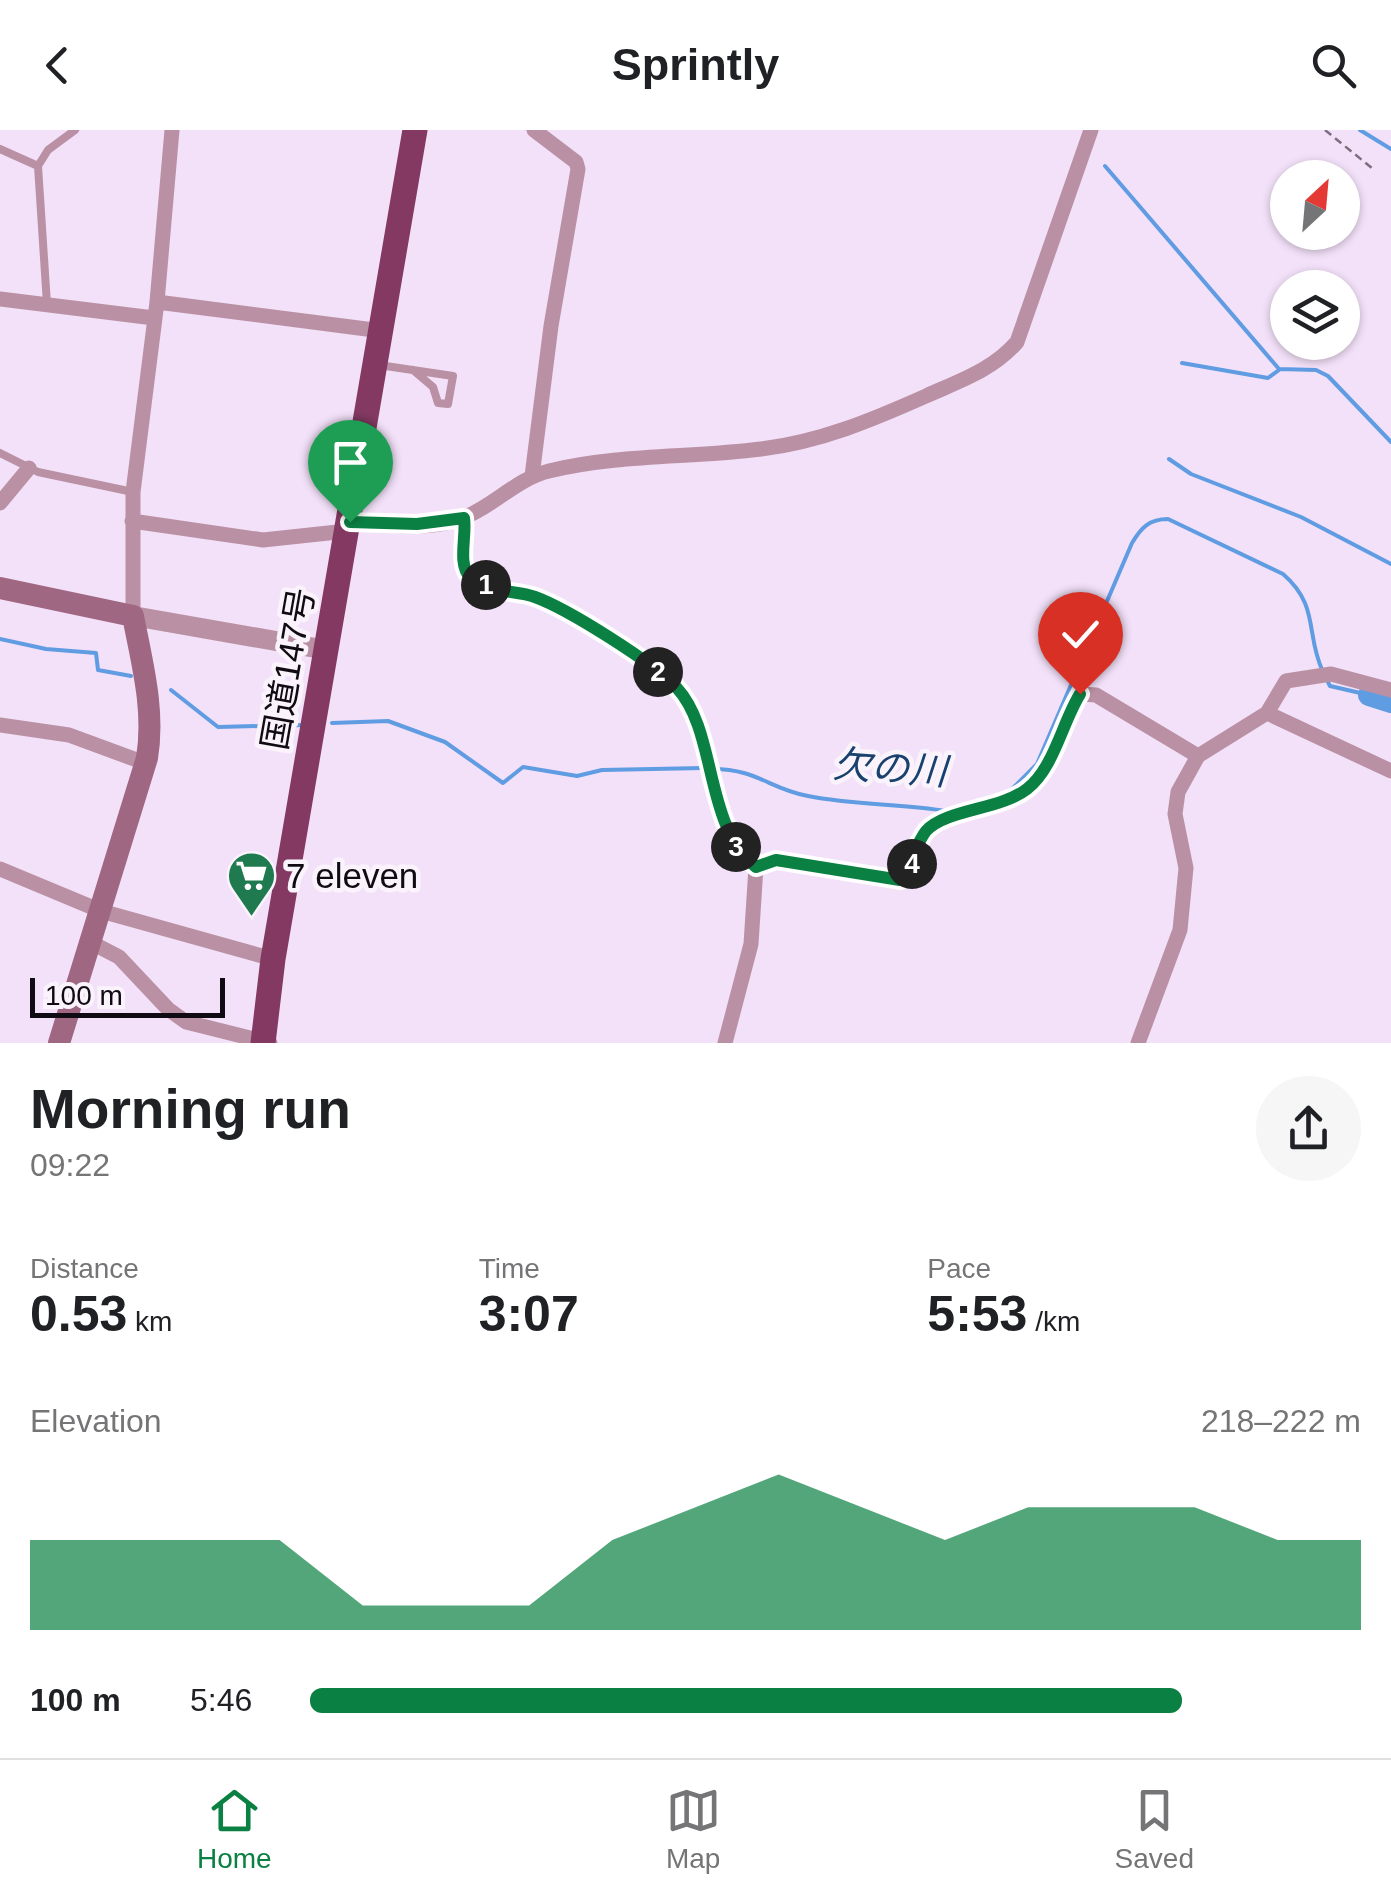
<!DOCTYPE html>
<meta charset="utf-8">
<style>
body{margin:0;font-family:Helvetica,"Noto Sans JP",sans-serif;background:#f6f6f6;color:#202124;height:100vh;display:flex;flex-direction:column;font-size:38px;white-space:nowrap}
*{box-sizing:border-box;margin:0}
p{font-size:32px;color:#757577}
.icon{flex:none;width:55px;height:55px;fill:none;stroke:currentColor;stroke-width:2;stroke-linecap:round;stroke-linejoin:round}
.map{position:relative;height:913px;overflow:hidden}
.drawer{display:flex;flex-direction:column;background:#fff;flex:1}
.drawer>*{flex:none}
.needle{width:65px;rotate:26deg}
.controls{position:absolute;left:1270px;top:30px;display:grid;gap:20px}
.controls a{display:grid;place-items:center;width:90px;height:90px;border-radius:50%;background:#fff;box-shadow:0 2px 8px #0004;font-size:50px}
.scale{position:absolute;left:30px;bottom:25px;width:195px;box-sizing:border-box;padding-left:10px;border:5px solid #100a12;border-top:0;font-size:28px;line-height:35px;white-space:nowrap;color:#100a12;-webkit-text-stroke:8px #faf3fc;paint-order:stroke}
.pin{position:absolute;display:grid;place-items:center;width:85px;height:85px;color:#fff;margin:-102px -42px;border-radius:50% 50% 50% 0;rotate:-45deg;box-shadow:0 0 10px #0007}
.pin .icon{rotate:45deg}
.km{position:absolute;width:50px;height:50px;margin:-25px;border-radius:50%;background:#222;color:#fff;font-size:28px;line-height:50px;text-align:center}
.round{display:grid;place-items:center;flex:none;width:105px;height:105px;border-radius:52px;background:#f6f6f6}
.headline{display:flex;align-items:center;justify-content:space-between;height:170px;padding:0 30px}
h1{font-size:55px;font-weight:600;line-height:75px}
.figures{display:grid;grid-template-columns:repeat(3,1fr);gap:15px;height:170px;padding:10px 30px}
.figures div{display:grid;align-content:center}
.figures b{font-size:50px;font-weight:600}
.figures small{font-size:28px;font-weight:400}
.figures p{font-size:28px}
.chart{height:280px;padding:20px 30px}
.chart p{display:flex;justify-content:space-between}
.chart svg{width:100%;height:180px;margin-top:10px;fill:#0b8043;opacity:.7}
ul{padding:0 30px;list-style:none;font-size:32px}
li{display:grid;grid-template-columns:160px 120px 1fr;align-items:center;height:75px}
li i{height:25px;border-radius:12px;background:#0b8043}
header{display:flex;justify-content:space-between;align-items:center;height:130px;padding:0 30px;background:#fff;font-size:45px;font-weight:600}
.menu{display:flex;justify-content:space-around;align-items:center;height:140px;border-top:2px solid #e0e0e0;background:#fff;font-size:28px;color:#757577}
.menu a{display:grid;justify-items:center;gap:5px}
.menu .selected{color:#0b8043}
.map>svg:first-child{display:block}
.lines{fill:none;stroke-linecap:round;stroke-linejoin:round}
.stream{stroke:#609ce2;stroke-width:4}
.river{stroke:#609ce2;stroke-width:22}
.path{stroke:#7b6f7f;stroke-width:2.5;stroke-dasharray:8 5;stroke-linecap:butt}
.service{stroke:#ba91a4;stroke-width:8}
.minor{stroke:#ba91a4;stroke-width:15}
.tertiary{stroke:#ba91a4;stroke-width:20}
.secondary{stroke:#a06783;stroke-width:22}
.trunk{stroke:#833962;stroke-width:25}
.route-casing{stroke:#fff;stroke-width:20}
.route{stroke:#0b8043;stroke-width:12}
.labels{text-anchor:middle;stroke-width:9;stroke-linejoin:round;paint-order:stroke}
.street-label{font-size:35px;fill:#100a12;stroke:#faf3fc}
.poi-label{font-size:35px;fill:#100a12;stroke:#faf3fc;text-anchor:start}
.water-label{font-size:38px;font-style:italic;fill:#18416e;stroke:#faf3fc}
</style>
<header><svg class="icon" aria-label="back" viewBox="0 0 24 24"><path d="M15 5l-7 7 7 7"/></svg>Sprintly<svg class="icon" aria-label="search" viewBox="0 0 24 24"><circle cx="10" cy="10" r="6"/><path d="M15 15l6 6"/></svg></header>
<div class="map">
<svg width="1391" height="913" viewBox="0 0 1391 913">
<rect width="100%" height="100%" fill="#f3e1f9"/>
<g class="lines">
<!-- stream -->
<path class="stream" d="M 1360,0 L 1391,19
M 1105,36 L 1279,239 L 1316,240 L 1328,246 L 1391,312
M 1182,233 L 1268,248 L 1279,240
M 1169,329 L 1191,344 L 1301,387 L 1391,434
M 0,509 L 46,519 L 96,523 L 98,540 L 131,546
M 1327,550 L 1330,556 L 1369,565
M 171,560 L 218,597 L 304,595
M 332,593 L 388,591 L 445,612 L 503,653 L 523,637 L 577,646 L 602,640 L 703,638
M 712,639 C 758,639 769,659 808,666 C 853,675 901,674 946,681
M 1011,660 L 1037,634 L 1132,413 C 1141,398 1149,389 1168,389 L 1283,444 C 1320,476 1305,504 1323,542"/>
<!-- river -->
<path class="river" d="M 1369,565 L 1391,572"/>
<!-- path -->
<path class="path" d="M 1325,0 L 1373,39"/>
<!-- service -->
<path class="service" d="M 0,19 L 38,36
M 47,174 L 38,36 L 48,20 L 75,0
M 379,235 L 453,246 L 448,274 L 438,273 L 433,257 L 413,240
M 0,323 L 38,342 L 133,362"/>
<!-- minor -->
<path class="minor" d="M 0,169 L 154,188
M 157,172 L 382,201
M 532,346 L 551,196 L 578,39 L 576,32 L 534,0
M 0,373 L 29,338
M 465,388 C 467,405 457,434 470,447 C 484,463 516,460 535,467 C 574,481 639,526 671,553 C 717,592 702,693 756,737
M 132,391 L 263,410 L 347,401
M 350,392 C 384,395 431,401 463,388 C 494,376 516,349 549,341 C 618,324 691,328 761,319 C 820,312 872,290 926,266 C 959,251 993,240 1017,212 L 1091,0
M 133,486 L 133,362 L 157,172 L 172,0
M 1267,583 L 1391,641
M 0,595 L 69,605 L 145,633
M 756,737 L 776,730 L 900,750 C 910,736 917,712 926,701 C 945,679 1001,680 1027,659 C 1054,638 1062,593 1080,564 L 1096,565 L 1198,626
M 0,739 L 101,781 L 273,829
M 90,812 L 119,827 L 168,879 L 186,892 L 270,913
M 725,913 L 751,814 L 756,737
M 1138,913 L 1180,800 L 1186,738 L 1175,684 L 1178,662 L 1198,626 L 1267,583 L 1286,551 L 1331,544 L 1391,560"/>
<!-- tertiary -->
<path class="tertiary" d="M 133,486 L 327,520"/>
<!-- secondary -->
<path class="secondary" d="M 0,458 L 133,486 C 142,533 155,580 147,628 L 59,913"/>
<!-- trunk -->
<path class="trunk" d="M 263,913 L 273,829 L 415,0"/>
</g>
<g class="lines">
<defs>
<path id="route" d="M 350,392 L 417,394 L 464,388 C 467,405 457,434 470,447 C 484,463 516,460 535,467 C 568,479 654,533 677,558 C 718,603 703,694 756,737 L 776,730 L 900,750 C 910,736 917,712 926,701 C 946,679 1000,680 1027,659 C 1054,638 1062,593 1080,564"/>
</defs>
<!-- route casing -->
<use href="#route" class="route-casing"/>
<!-- route -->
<use href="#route" class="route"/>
</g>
<!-- icons -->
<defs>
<symbol id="supermarket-pin" viewBox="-11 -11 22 30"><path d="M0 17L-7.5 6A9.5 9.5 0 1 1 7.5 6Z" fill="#207a4f" stroke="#faf3fc"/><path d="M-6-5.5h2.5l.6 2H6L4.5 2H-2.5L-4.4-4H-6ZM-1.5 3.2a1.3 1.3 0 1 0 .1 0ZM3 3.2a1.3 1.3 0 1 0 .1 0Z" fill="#fff"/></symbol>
</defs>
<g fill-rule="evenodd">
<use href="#supermarket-pin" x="224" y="718" width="55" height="75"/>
</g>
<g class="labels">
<!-- street labels -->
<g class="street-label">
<text transform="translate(288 539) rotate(-80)" y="12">国道147号</text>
</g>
<!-- poi labels -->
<g class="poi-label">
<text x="286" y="758">7 eleven</text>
</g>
<!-- water labels -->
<g class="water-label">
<text transform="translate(890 638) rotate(4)" y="13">欠の川</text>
</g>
</g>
</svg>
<div class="controls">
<a><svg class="needle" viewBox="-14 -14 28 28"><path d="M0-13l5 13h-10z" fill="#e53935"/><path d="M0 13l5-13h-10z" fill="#757577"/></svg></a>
<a><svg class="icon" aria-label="layers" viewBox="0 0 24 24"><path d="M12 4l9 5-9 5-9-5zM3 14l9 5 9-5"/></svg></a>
</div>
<div class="scale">100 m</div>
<div class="pin" style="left:350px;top:392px;background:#1e9e55"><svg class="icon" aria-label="arrive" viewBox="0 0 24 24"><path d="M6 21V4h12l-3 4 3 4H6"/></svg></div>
<div class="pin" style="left:1080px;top:564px;background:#d93025"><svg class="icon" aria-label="check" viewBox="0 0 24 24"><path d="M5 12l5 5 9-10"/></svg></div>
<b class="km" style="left:486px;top:455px">1</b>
<b class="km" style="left:658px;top:542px">2</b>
<b class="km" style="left:736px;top:717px">3</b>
<b class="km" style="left:912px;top:734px">4</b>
</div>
<section class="drawer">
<div class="headline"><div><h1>Morning run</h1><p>09:22</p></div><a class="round"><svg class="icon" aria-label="share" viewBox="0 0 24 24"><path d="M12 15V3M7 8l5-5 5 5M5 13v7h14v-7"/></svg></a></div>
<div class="figures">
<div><p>Distance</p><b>0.53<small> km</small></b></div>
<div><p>Time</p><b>3:07</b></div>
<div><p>Pace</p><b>5:53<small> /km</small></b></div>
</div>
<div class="chart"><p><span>Elevation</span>218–222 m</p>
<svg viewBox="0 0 160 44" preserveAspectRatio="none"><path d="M0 44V22L10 22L20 22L30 22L40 38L50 38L60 38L70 22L80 14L90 6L100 14L110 22L120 14L130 14L140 14L150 22L160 22V44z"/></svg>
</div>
<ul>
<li><b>100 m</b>5:46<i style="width:83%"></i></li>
</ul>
</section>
<nav class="menu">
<a class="selected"><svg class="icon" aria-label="home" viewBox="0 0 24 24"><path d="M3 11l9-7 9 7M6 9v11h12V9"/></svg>Home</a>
<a><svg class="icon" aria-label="map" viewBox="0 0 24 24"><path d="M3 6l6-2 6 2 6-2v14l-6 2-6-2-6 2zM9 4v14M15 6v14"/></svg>Map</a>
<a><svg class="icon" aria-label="saved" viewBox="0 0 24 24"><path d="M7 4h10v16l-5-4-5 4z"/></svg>Saved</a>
</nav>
